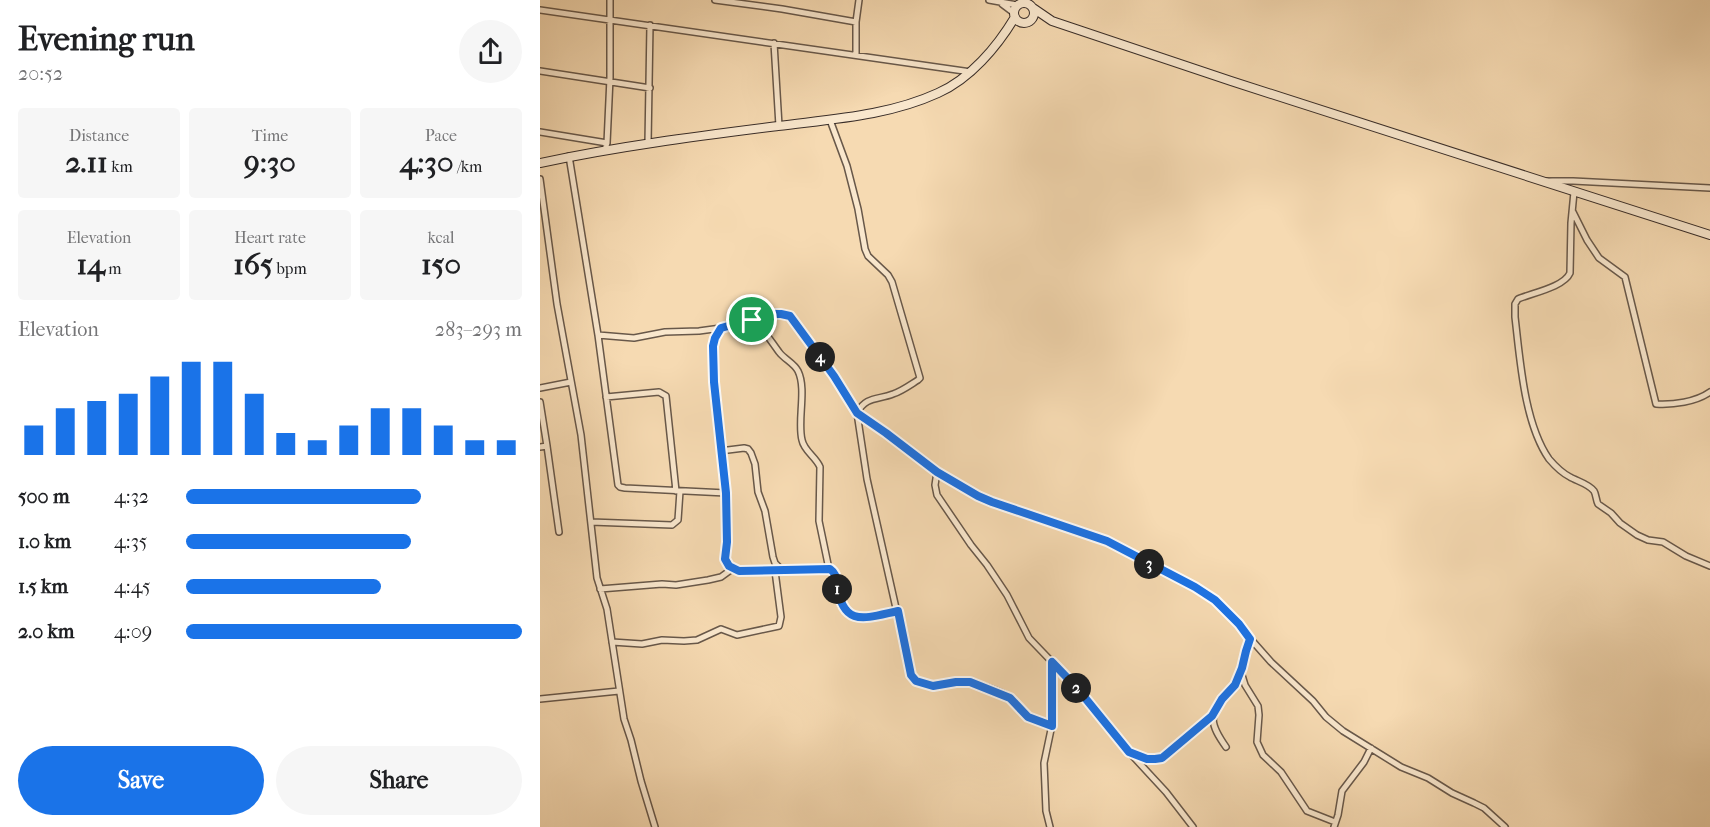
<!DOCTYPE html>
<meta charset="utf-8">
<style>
body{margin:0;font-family:"IM FELL French Canon",serif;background:#f6f6f6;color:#202124;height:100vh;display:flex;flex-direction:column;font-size:22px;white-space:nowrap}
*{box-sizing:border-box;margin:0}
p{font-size:20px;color:#757577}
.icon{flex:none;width:33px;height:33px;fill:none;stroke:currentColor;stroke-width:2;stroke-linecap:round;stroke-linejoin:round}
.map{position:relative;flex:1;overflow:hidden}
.side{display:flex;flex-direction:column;background:#fff;width:540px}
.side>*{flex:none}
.pin{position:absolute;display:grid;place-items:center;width:51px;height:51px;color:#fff;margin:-26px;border:3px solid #fff;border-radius:50%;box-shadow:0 2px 6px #0007}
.km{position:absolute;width:30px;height:30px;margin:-15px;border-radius:50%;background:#222;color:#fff;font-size:16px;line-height:30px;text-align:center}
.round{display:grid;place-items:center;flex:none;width:63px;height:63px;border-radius:32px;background:#f6f6f6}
.summary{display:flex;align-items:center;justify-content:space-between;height:102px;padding:0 18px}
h1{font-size:33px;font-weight:700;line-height:45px}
.stats{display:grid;grid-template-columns:repeat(3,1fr);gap:9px;height:102px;padding:6px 18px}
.stats div{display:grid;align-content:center;border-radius:6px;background:#f6f6f6;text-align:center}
.stats b{font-size:30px;font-weight:700}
.stats small{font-size:16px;font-weight:400}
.stats p{font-size:16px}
.chart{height:168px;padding:12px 18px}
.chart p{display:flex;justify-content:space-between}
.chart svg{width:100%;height:108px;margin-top:6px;stroke:#1a73e8;stroke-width:6}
.cta{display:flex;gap:12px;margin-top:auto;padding:12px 18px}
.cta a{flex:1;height:69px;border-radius:36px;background:#1a73e8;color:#fff;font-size:24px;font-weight:700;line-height:69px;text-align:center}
.cta a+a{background:#f6f6f6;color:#202124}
ul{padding:0 18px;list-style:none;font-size:20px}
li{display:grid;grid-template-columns:96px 72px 1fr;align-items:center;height:45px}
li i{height:15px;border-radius:8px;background:#1a73e8}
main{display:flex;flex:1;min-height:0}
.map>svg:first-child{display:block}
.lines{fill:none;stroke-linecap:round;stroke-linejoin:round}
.minor-casing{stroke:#68584a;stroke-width:8}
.secondary-casing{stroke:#392d28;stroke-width:10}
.minor{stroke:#f9e7cd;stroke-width:5}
.secondary{stroke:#f9e7cd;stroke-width:8}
.route-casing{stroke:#fff;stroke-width:12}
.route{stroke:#1a73e8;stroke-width:8}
</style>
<main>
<section class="side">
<div class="summary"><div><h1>Evening run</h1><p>20:52</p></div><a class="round"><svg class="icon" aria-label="share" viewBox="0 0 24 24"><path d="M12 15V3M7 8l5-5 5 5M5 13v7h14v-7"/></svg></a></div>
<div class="stats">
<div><p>Distance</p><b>2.11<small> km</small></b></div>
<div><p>Time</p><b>9:30</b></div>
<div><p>Pace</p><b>4:30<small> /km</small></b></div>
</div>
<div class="stats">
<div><p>Elevation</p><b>14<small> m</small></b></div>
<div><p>Heart rate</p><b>165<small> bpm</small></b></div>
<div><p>kcal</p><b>150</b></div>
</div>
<div class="chart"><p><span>Elevation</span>283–293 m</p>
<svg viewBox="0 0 160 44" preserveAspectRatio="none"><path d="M5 44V32M15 44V25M25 44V22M35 44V19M45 44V12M55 44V6M65 44V6M75 44V19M85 44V35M95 44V38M105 44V32M115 44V25M125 44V25M135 44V32M145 44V38M155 44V38"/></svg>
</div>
<ul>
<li><b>500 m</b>4:32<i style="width:70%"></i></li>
<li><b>1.0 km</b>4:35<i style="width:67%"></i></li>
<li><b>1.5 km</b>4:45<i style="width:58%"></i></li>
<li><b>2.0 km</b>4:09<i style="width:100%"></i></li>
</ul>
<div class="cta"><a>Save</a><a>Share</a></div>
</section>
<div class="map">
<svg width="1170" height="827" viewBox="0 0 1170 827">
<rect width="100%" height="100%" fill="#f6dab2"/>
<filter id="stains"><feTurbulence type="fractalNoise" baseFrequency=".00333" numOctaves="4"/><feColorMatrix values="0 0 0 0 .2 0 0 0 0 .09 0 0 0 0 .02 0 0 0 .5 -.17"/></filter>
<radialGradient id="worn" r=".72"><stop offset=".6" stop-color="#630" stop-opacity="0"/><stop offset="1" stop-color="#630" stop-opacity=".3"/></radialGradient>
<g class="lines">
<defs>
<path id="minor" d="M 175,0 L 242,9 L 316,22
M 449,0 L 477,5
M 462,4 L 474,13
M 0,10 L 431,72
M 234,43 L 239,126
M 316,55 L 316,22 L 319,0
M 0,71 L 110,88
M 290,120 L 307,166 L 318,209 L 325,249 L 328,256 L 348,275 L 352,282 L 380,378 L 378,380 C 370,385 362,391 353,394 C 338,400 326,396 317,413 L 327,479 L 371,675 C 387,696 412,677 432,683 C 444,686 461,691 471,698 C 477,703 481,710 487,715 C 493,722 504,724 512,726
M 0,132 L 67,143 L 66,146
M 67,143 L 70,78 L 70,0
M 108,143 L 110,25
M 29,156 L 58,335 L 94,338 L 125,332 L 159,331 L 181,328 L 232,314 L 241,314 L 250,316 L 294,376 L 317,413 L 346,433 L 397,472 L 438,496 L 452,502 L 567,541 L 655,587 L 675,600 L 699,624 L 708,636 L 731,662 L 773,701 L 786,717 L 803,731 L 861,767 L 888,778 L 912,793 L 934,803 L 944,808 L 965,827
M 0,179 L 17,304 L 41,435 L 57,578 L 67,609 L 84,719 L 91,740 L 101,781 L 115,827
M 1007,181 L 1033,181 L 1170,188
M 1034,192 L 1031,223 L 1030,273 C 1024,287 992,293 978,299 L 975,304 L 975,317 C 980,359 984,423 1009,459 C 1015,466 1022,473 1030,477 C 1037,481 1049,484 1054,491 C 1056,494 1056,500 1058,504 L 1071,513 L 1080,523 L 1097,535 L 1108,540 L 1123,542 L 1146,556 L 1170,566
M 1033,212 L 1047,240 L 1059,258 L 1085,277 L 1116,404 C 1133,405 1156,402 1170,392
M 212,320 C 224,329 230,340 239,352 C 244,359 254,363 258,371 C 267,389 257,421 262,440 C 264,451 276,457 280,467 L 279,521 L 289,569 L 295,574 C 296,583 296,595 300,603 C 310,625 340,615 358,611
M 181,328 L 175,338 L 173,346 L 174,382 L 186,493 L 187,542 L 185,559 L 189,566 L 199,571 L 289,569
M 58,335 L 78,485 L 80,487 L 85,488 L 186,493
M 0,388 L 31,382
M 66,397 L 119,392 L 126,396 L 136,491
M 0,402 L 7,446 L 0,447
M 7,446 L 19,532
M 180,451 L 204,448 L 208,449 L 211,453 L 215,464 L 218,492 L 225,511 L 233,557 L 235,563 L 241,569
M 397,472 L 395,485 L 397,495 L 431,545 L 447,565 L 467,595 L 489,638 L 537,688 L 589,752 L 626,792 L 653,827
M 51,522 L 132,525 L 138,520 L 140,491
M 60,589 L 122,584 L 136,585 L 168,580 L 181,577 L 192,569
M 72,642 L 102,644 L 122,640 L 144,641 L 157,640 L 181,629 L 197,635 L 239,626 L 241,617 L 235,571
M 701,672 L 705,685 L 718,706 L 719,715 L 717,742 L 723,755 L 741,772 L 767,811 L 795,822
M 0,699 L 79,691
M 686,747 C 670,724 668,716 686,694 C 689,690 694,687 696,683 C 704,670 705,653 710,639
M 591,753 L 607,759 L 622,757 L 672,716
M 510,827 L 506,811 L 504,763 L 513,720 L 512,662
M 794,827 L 798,815 L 802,791 L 824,762 L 831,748"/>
<path id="secondary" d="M474 13a10 10 0 1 1 20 0a10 10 0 1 1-20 0Z
M 493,8 L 512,21 L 691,81 L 1170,235
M 0,163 C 79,146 159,136 238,126 C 292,119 348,116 398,93 C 430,79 457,47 475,17"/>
</defs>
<!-- minor casing -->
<use href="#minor" class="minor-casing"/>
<!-- secondary casing -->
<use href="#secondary" class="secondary-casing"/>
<!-- minor -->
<use href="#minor" class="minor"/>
<!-- secondary -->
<use href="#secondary" class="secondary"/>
</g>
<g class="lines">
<defs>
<path id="route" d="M 232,314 L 241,314 L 250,316 L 294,376 L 317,413 L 346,433 L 397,472 L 438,496 L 452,502 L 567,541 L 655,587 L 675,600 L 699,624 L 710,639 L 706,651 L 702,668 L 695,685 L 682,699 L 672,716 L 628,753 L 622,758 L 615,759 L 607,759 L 589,752 L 537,688 L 512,662 L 512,726 L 488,717 L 470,698 L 430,682 L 416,682 L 393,686 L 376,681 L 371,675 L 358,611 C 325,618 303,628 297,585 C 296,578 296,573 290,569 L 199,571 L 189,566 L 185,559 L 187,542 L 186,493 L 174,382 L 173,346 L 175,338 L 181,328 Z"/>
</defs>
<!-- route casing -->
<use href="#route" class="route-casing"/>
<!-- route -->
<use href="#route" class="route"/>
</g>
<rect width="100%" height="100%" filter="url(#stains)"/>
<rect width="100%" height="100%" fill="url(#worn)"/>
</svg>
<div class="pin" style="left:212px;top:320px;background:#1e9e55"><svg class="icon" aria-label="arrive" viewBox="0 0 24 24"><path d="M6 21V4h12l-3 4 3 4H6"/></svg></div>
<b class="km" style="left:297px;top:589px">1</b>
<b class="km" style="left:536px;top:688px">2</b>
<b class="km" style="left:609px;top:564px">3</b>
<b class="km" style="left:280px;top:357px">4</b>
</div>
</main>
